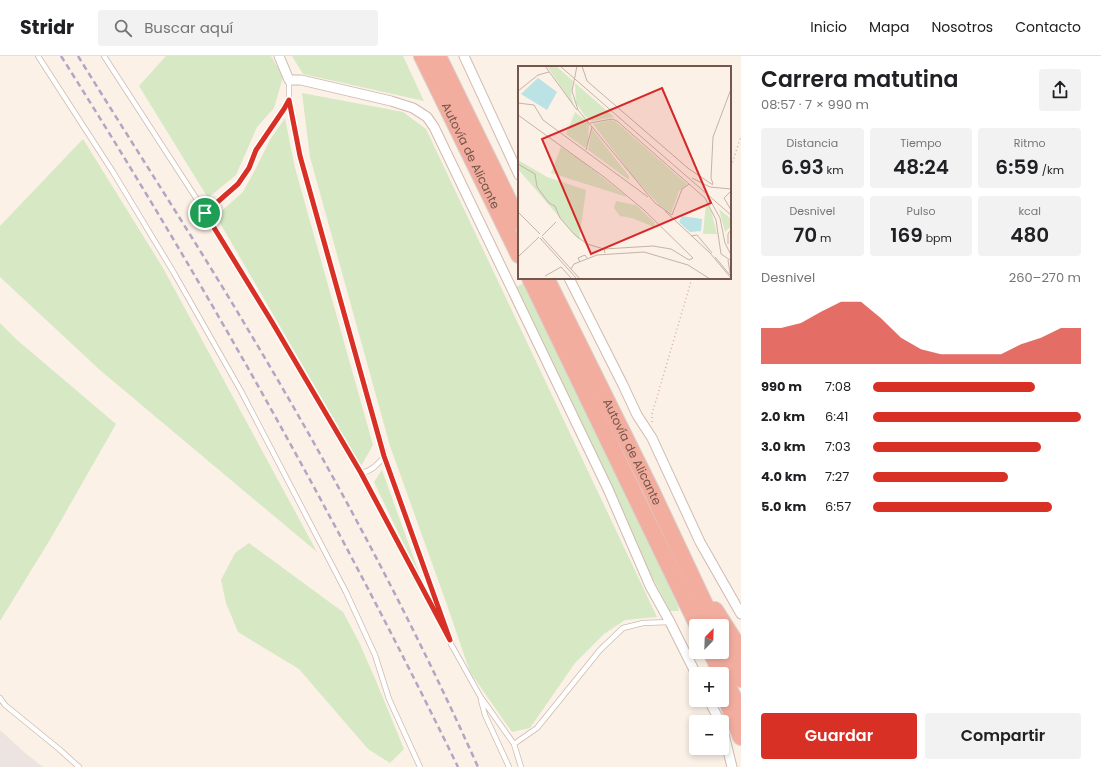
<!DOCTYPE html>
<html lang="es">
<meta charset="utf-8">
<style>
body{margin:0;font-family:Poppins,sans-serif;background:#f2f2f2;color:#202124;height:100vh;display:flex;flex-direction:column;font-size:15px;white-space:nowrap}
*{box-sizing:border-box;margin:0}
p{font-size:13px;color:#757577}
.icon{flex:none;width:22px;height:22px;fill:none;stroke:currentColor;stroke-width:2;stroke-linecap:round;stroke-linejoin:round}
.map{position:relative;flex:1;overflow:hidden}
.side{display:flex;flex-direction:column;background:#fff;width:360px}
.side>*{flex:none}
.needle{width:26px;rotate:23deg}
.controls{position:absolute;left:689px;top:563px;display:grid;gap:8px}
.controls a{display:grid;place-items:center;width:40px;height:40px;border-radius:4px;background:#fff;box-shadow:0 2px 6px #0003;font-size:20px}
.pin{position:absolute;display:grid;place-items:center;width:34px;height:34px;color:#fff;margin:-17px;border:2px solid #fff;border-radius:50%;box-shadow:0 1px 4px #0007}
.round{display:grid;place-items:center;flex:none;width:42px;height:42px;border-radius:4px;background:#f2f2f2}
.overview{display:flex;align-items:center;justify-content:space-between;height:68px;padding:0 20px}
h1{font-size:22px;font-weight:600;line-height:30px}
.metrics{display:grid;grid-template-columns:repeat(3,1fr);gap:6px;height:68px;padding:4px 20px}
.metrics div{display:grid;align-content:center;border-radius:4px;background:#f2f2f2;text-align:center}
.metrics b{font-size:20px;font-weight:600}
.metrics small{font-size:11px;font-weight:400}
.metrics p{font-size:11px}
.chart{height:112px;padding:8px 20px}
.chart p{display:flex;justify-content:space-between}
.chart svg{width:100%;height:72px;margin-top:4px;fill:#d93025;opacity:.7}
.cta{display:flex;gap:8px;margin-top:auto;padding:8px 20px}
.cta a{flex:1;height:46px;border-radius:4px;background:#d93025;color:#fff;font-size:16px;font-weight:600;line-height:46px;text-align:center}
.cta a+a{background:#f2f2f2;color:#202124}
ul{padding:0 20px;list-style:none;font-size:13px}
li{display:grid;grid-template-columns:64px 48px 1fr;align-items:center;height:30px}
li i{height:10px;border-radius:5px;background:#d93025}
header{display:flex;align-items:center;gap:24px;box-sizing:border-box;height:56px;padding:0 20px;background:#fff;border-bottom:1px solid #e0e0e0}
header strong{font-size:19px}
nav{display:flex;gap:22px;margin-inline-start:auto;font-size:14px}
.search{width:280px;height:36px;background:#f2f2f2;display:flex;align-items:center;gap:10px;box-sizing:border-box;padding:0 14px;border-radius:4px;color:#757577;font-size:15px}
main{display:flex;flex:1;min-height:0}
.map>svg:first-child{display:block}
.industrial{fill:#ece4e0}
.green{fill:#d7e8c5}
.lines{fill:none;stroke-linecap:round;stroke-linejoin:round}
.service-casing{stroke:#cfbab0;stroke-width:6}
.minor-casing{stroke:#cfbab0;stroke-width:11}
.motorway-casing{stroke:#d8d0cd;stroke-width:18}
.path{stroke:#d5b0a2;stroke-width:1.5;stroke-dasharray:1 3;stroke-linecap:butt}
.service{stroke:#fff;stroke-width:4.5}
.minor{stroke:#fff;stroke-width:9}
.motorway{stroke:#f3ad9f;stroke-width:16}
.rail{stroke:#b3a5c5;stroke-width:2.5;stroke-dasharray:6 4;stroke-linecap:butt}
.route-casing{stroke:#fff;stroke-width:8}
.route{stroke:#d93025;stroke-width:5}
.labels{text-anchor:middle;stroke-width:3;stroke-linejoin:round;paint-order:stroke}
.street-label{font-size:12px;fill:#74564c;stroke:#fef5ec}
.inset-road{fill:none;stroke:#c5b3a8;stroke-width:1}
.view{fill:#d62828;fill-opacity:0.15;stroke:#d62828;stroke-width:2}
.inset-edge{fill:none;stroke:#74564c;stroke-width:2}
</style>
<header>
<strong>Stridr</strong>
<div class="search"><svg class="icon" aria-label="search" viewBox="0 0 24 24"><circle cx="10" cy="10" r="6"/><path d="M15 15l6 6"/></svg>Buscar aquí</div>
<nav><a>Inicio</a><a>Mapa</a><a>Nosotros</a><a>Contacto</a></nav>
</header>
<main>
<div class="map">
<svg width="741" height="711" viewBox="0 0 741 711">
<rect width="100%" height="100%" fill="#fbf1e6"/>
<!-- industrial -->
<path class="industrial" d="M 0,674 L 25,697 L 43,711 L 0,711 Z"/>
<!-- green -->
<path class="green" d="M 166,0 L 271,0 L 283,21 L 274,52 L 257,71 L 236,119 L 208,142 L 139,30 Z
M 292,0 L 403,0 L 424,45 L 303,18 Z
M 302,37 L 403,56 L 426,73 L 657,561 L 625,564 L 604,578 L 575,607 L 530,672 L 512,676 L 470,616 L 446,546 L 390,390 L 310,101 Z
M 285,62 L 295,112 L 373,389 L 361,410 L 216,160 L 243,136 L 256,112 L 270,84 Z
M 83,83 L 163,212 L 317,496 L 101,315 L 0,221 L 0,170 Z
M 524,227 L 626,436 L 678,550 L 679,555 L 670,555 L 641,500 L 626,463 L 516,231 Z
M 0,267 L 17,284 L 116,368 L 51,482 L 0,565 Z
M 382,414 L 423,528 L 374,426 Z
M 249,487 L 343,556 L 359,586 L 376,625 L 404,693 L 390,707 L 368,693 L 299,613 L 238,576 L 226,547 L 221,524 L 235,497 Z"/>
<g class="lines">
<defs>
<path id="service" d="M 38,0 L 113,116 L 174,217 L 241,335 L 346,536 L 375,599 L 389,643 L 420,711
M 104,0 L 198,145 L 272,266 L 361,417 L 441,567
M 289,24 L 289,44 L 300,100 L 385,400 L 451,588 L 480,640 L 514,688 L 537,672 L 600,594 L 623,572 L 643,567 L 670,566
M 205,157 L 238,128 L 249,112 L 256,94 L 285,53 L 289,44
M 361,417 C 372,415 378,408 385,400
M 0,642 L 5,649 L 59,693 L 79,711
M 481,644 L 485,659 L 509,711
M 514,688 L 521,711"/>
<path id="minor" d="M 279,0 L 289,24 L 301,24 L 391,45 L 413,52 L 427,61 L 434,71 L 608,433 L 650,530 L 670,566 L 696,618
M 464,0 L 519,119
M 569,222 L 623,329 L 637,359 L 652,382 L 700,486 L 741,558
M 709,644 L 720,666
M 722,670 L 732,711"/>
<g id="motorway">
<path id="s1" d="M 422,0 L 519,199"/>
<path d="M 438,0 L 519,166"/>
<path d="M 530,222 L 698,570"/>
<path id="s2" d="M 546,222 L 651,434 L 715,570"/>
<path d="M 715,554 L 741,595"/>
<path d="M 722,583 L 741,623"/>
<path d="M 711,596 L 741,657"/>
<path d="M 728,647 L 741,681"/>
</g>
</defs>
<!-- service casing -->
<use href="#service" class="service-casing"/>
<!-- minor casing -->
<use href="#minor" class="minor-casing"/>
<!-- motorway casing -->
<use href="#motorway" class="motorway-casing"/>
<!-- path -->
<path class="path" d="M 730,114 L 741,80
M 652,366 L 652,358 L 692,222"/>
<!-- service -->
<use href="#service" class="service"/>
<!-- minor -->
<use href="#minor" class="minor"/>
<!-- motorway -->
<use href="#motorway" class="motorway"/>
<!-- rail -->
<path class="rail" d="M 61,0 C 206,229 339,467 458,711
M 78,0 C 136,94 197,187 253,282 C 336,421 412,564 478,711"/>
</g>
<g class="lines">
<defs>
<path id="route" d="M 289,44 L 300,100 L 384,400 L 450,584 L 361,417 L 272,266 L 205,157 L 238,128 L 249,112 L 256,94 L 284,53 Z"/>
</defs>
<!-- route casing -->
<use href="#route" class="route-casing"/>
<!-- route -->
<use href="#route" class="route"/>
</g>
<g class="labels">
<!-- street labels -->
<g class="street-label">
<text dy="4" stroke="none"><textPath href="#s1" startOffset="111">Autovía de Alicante</textPath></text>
<text dy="4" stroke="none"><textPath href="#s2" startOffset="194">Autovía de Alicante</textPath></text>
</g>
</g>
<!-- overview -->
<g transform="translate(518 10)">
<rect width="213" height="213" fill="#fbf1e6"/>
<path d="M 29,0 L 38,0 L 55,15 L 53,30 L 57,42 ZM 57,17 L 96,51 L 74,55 L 67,50 L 58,37 ZM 57,46 L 71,57 L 70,76 L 67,82 L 48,68 ZM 93,54 L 98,56 L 169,118 L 161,125 L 153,147 L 142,140 L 114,109 L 75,58 ZM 74,63 L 111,110 L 111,114 L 70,84 ZM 43,81 L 65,96 L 109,131 L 33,107 ZM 0,94 L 29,111 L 68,124 L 61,174 L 0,103 ZM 98,135 L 118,139 L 137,157 L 136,161 L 114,152 L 102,150 L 96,142 ZM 188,137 L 193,145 L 199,168 L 185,168 ZM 201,143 L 213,153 L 213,160 L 207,166 Z" fill="#d7e8c5"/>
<path d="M 20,12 L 39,26 L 29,44 L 3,28 ZM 164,150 L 184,153 L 183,165 L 172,166 L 161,156 Z" fill="#bbe2e4"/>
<path class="inset-road" d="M 27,0 L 59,44M 42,0 L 213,149M 59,0 L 54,25 L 60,44 L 137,137 L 154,149 L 164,123 L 171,118M 64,0 L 69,15 L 171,103 L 195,119M 0,25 L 20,9 L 31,6M 0,37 L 16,39 L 25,54 L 130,131M 0,49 L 86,111 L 126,144 L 175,192 L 171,194 L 153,183 L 135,180 L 86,183 L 87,187M 72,57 L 94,53 L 99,55 L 187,132 L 198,154 L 203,188 L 212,194M 68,84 L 74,61M 0,98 L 17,108 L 19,121 L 31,137 L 37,140 L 42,152 L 56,168 L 69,178 L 86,183M 174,112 L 192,121 L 213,123M 195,118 L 193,112 L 195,71 L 213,23M 213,125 L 206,132 L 213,144M 192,134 L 202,152 L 207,177 L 213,189M 147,145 L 192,187 L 213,212M 0,146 L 22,168M 24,170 L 38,156M 173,170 L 179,169 L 194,187M 24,171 L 62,213M 22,172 L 59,213M 210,178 L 210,168 L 213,164M 0,191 L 21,171M 197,191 L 212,209M 210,194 L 212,207M 62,196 L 60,192 L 67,189 L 69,192M 53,203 L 56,198 L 79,189 L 126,186 L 170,199 L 192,213M 27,210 L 43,201 L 54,213"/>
<path class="view" d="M 144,22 L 193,137 L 73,188 L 24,73 Z"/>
<rect width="213" height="213" class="inset-edge"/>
</g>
</svg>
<div class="controls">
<a><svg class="needle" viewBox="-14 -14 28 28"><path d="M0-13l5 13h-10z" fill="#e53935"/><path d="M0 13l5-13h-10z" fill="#757577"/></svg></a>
<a>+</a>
<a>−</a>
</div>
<div class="pin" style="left:205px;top:157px;background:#1e9e55"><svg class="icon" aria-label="arrive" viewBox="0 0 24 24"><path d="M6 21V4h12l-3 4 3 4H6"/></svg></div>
</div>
<section class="side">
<div class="overview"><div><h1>Carrera matutina</h1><p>08:57 · 7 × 990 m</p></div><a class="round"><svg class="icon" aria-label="share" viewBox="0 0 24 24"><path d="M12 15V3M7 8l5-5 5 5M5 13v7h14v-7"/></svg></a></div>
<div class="metrics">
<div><p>Distancia</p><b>6.93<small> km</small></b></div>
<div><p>Tiempo</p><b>48:24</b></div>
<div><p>Ritmo</p><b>6:59<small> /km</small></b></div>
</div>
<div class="metrics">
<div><p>Desnivel</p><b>70<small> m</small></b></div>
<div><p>Pulso</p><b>169<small> bpm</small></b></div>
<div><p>kcal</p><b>480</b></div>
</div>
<div class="chart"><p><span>Desnivel</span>260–270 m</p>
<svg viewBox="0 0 160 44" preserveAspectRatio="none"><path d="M0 44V22L10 22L20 19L30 12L40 6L50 6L60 16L70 28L80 35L90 38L100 38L110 38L120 38L130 32L140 28L150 22L160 22V44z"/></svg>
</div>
<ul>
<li><b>990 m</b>7:08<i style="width:78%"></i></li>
<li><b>2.0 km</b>6:41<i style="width:100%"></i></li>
<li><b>3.0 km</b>7:03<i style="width:81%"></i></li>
<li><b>4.0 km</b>7:27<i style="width:65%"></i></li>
<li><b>5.0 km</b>6:57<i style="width:86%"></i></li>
</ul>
<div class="cta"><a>Guardar</a><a>Compartir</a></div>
</section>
</main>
